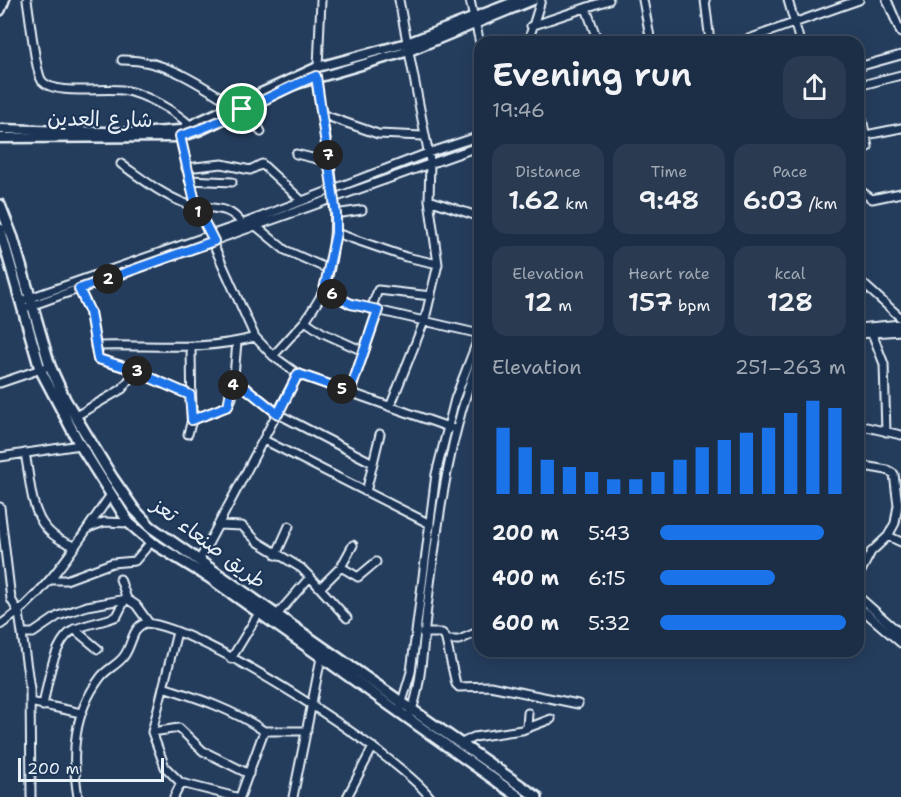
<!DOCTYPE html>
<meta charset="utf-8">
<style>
body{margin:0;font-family:"Shantell Sans","Playpen Sans Arabic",sans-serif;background:#293a51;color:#f1f3f6;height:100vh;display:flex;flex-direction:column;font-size:22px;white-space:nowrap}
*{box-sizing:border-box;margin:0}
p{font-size:20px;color:#a0a8b3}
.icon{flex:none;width:33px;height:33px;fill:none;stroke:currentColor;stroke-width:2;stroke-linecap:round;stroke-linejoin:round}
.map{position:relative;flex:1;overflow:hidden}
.side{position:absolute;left:474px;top:36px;width:390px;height:621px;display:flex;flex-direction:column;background:#1c2e46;border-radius:18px;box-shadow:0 3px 15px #0003,0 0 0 2px #3a4a5f}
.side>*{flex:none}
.scale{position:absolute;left:18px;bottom:15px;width:146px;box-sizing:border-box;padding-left:6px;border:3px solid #e8f1f8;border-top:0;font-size:16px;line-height:21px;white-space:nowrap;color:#e8f1f8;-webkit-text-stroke:4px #1d3557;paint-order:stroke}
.pin{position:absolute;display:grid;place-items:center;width:51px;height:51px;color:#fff;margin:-26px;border:3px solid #fff;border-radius:50%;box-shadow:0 2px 6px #0007}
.km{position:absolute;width:30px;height:30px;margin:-15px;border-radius:50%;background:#222;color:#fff;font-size:16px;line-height:30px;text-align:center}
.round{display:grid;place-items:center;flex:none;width:63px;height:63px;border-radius:18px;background:#293a51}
.overview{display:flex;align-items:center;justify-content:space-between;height:102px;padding:0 18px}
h1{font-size:33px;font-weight:600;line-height:45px}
.metrics{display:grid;grid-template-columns:repeat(3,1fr);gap:9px;height:102px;padding:6px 18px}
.metrics div{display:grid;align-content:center;border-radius:15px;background:#293a51;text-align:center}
.metrics b{font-size:26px;font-weight:600}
.metrics small{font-size:16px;font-weight:400}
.metrics p{font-size:16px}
.chart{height:168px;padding:12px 18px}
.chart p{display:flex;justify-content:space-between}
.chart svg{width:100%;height:108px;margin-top:6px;stroke:#1a73e8;stroke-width:6}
ul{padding:0 18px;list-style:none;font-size:20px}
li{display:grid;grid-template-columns:96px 72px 1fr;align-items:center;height:45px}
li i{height:15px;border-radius:8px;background:#1a73e8}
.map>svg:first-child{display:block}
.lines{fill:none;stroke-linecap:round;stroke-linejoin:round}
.minor-casing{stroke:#e8f1f8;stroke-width:11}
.major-casing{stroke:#e8f1f8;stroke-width:13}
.highway-casing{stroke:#e8f1f8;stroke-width:14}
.minor{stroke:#1d3557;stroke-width:7}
.major{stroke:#1d3557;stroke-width:8}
.highway{stroke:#1d3557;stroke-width:9}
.route-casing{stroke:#fff;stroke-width:12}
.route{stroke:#1a73e8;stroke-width:8}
.labels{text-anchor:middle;stroke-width:4.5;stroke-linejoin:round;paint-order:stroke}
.street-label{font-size:21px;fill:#e8f1f8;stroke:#1d3557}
</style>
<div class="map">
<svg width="901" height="797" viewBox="0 0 901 797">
<rect width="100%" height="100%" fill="#253d5d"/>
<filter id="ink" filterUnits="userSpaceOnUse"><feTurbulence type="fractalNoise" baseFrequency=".0167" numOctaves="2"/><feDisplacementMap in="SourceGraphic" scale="12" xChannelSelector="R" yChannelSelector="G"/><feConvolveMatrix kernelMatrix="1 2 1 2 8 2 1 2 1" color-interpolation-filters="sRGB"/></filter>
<g filter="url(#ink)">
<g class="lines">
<defs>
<path id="minor" d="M 27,0 C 30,16 35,71 42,81 C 55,96 103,87 122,90 C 144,93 175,111 191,126
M 470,0 L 474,19
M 643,0 L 651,42
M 705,0 L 710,42
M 788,0 L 800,42
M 887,0 L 901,33
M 586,8 L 598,42
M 476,26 L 480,43
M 531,26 L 609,0
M 528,42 L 541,0
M 740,42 L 859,0
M 122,60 C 165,59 198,83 233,105
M 318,67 L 321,0
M 858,67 L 901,55
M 316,77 C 325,147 348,220 324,289 C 320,300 311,311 305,321 L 323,333 L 363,351
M 858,86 L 901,75
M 858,99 L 868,147 L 858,150
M 242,109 L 252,114 L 261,132
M 321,114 L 378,134 L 423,136
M 866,135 L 901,128
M 180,137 L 196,206 L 255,337 L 273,356 L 298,374 L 454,429
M 296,154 L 329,162
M 121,164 C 141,178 161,194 184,203 C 205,212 227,201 242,224
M 186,168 L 222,164 L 250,170 L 262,164 L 302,201
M 189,180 L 232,182
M 858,189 L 872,199 L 901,193
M 429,200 L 480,217
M 335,214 L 362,210
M 256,226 L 285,250 L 328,269
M 336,233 L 406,257 L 438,264
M 858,279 L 901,318
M 79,289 L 90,312 L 98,359 L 128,368 L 190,395
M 324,290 L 351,304 L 480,334
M 21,301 L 242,224 L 428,153 L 480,136
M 22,309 L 480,146
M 371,309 L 378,290 L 431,296
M 858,328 L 901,324
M 872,333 L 884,364 L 886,432
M 858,334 L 901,331
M 95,346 C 149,344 203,352 255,337
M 273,356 L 305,321
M 0,383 L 44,368
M 232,385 L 247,389 L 278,414 L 373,463
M 350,392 L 378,310
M 390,407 L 425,319 L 438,264 L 429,200 L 430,161 L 399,0
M 76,416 L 122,389 L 136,371
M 192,420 L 228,406 L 232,398 L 237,342
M 858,425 L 901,435
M 188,434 L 192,420 L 191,348
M 264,440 L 430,524
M 25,453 C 33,493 29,532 75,546
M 0,457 L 80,445
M 858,465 L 887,470 L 894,474 L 898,505 L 895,523 L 888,536 L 871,552 L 858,577
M 366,492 L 380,434
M 0,507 L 11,599 L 19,613 L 30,689 L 31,797
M 219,525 L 242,526 L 258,542 L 301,568 L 310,577 L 276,616
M 88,528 L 104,522 L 129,523
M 888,536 L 901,542
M 276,555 L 289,526
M 199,561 L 298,374
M 341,567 L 358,577 L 376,562
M 310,577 L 347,618
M 120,579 L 127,599
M 51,580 L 66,580 L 112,563 L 135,561 L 151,542
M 321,587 L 341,567 L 353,545
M 858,596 L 901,634
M 858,606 L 901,643
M 0,625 C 48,594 77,542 110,496
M 74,629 L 98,649
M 22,633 L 33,633 L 58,616 L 87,606 L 127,599 L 136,605 L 149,623
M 423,633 L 442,633 L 445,636 L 456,684 L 459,687 L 490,686 L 578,704
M 446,640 L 459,640 L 480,631
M 231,659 L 259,613
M 163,687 C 198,698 234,710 264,731
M 30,702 L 81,713
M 43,706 C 47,685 54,637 76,629 C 89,623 104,622 117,616 L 124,602
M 399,712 L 411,672 L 436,474 L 455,399 L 480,334
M 410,713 C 422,693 424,626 428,600 C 439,513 449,436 480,354
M 527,727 L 528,713
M 152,732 L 179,728 L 203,751 L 249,774
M 462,743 L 474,737 L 522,730 L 551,719
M 181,783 L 236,797
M 78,797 C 71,754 73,714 100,678 C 106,669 118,665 124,656 C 132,646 132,626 146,623 C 201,627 394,752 430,797
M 174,797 L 181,783 L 165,767 L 152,732 L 177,632
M 240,797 L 264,731 L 307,731
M 293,797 L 321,658
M 347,797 L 373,747"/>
<path id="major" d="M 0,129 L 138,133 L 180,130 L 318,67 L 407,43 L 519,0
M 0,138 L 180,137 L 201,130 L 293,85 L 409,51 L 533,0"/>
<path id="highway" d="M 0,10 L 4,0
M 0,205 L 13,238 L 50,366 L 65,399 L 112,477 L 134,509 L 151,527 L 537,797
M 0,229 L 40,369 L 80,445 L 129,523 L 151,542 L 210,578 L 519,797"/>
</defs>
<!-- minor casing -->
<use href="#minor" class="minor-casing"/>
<!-- major casing -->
<use href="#major" class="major-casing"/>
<!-- highway casing -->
<use href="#highway" class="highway-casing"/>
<!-- minor -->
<use href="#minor" class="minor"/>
<!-- major -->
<use href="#major" class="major"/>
<!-- highway -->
<use href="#highway" class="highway"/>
</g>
</g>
<g class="lines" filter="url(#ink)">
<defs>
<path id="route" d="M 316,76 L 336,214 L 336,233 L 324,290 L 351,304 L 378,310 L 350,392 L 298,374 L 278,414 L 247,389 L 232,385 L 228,406 L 192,420 L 190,395 L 128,368 L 98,359 L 90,312 L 79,289 L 214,241 L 196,206 L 180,136 C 227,122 270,94 316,76 Z"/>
</defs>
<!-- route casing -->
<use href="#route" class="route-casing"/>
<!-- route -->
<use href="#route" class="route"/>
</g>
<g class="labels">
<!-- street labels -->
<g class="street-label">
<text transform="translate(100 119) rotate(1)" y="7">شارع العدين</text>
<text transform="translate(209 543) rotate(37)" y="7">طريق صنعاء تعز</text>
</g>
</g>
</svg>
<div class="scale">200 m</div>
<div class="pin" style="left:242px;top:109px;background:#1e9e55"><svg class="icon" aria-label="arrive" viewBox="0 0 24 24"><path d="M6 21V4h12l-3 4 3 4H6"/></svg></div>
<b class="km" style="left:198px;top:212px">1</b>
<b class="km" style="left:108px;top:279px">2</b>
<b class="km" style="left:137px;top:371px">3</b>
<b class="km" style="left:233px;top:385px">4</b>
<b class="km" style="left:342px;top:389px">5</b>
<b class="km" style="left:332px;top:294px">6</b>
<b class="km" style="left:328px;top:155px">7</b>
<section class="side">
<div class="overview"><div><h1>Evening run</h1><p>19:46</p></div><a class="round"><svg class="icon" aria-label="share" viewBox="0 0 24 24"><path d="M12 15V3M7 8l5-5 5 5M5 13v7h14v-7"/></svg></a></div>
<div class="metrics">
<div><p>Distance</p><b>1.62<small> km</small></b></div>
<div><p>Time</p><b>9:48</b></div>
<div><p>Pace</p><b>6:03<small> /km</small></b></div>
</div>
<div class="metrics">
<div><p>Elevation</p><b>12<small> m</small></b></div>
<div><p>Heart rate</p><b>157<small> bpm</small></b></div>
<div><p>kcal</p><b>128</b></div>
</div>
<div class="chart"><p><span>Elevation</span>251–263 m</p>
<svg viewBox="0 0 160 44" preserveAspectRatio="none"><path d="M5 44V17M15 44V25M25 44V30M35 44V33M45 44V35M55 44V38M65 44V38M75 44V35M85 44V30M95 44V25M105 44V22M115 44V19M125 44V17M135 44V11M145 44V6M155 44V9"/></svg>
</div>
<ul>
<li><b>200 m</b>5:43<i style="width:88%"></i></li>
<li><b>400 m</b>6:15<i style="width:62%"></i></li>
<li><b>600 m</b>5:32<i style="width:100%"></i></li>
</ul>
</section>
</div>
